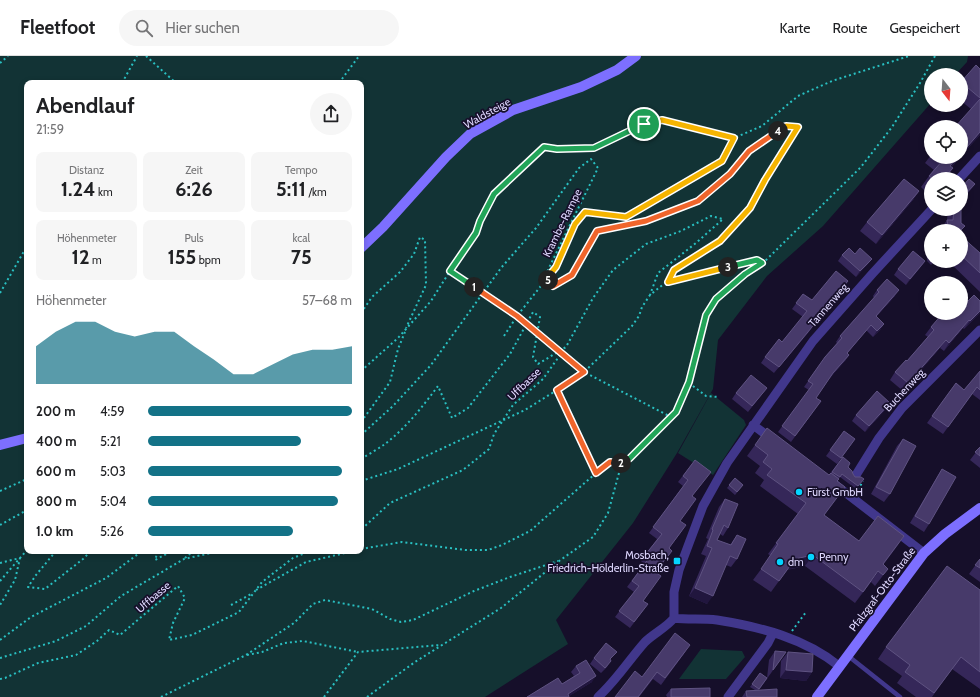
<!DOCTYPE html>
<html lang="de">
<meta charset="utf-8">
<style>
body{margin:0;font-family:Cabin,sans-serif;background:#f6f6f6;color:#202124;height:100vh;display:flex;flex-direction:column;font-size:15px;white-space:nowrap}
*{box-sizing:border-box;margin:0}
p{font-size:13px;color:#757577}
.icon{flex:none;width:22px;height:22px;fill:none;stroke:currentColor;stroke-width:2;stroke-linecap:round;stroke-linejoin:round}
.map{position:relative;flex:1;overflow:hidden}
.drawer{position:absolute;left:24px;top:24px;width:340px;height:474px;display:flex;flex-direction:column;background:#fff;border-radius:8px;box-shadow:0 2px 6px #0003}
.drawer>*{flex:none}
.needle{width:26px;rotate:163deg}
.fabs{position:absolute;left:924px;top:12px;display:grid;gap:8px}
.fabs a{display:grid;place-items:center;width:44px;height:44px;border-radius:50%;background:#fff;box-shadow:0 2px 6px #0003;font-size:20px}
.pin{position:absolute;display:grid;place-items:center;width:34px;height:34px;color:#fff;margin:-17px;border:2px solid #fff;border-radius:50%;box-shadow:0 1px 4px #0007}
.km{position:absolute;width:20px;height:20px;margin:-10px;border-radius:50%;background:#222;color:#fff;font-size:11px;line-height:20px;text-align:center}
.round{display:grid;place-items:center;flex:none;width:42px;height:42px;border-radius:21px;background:#f6f6f6}
.headline{display:flex;align-items:center;justify-content:space-between;height:68px;padding:0 12px}
h1{font-size:22px;font-weight:800;line-height:30px}
.stats{display:grid;grid-template-columns:repeat(3,1fr);gap:6px;height:68px;padding:4px 12px}
.stats div{display:grid;align-content:center;border-radius:8px;background:#f6f6f6;text-align:center}
.stats b{font-size:20px;font-weight:800}
.stats small{font-size:11px;font-weight:400}
.stats p{font-size:11px}
.chart{height:112px;padding:8px 12px}
.chart p{display:flex;justify-content:space-between}
.chart svg{width:100%;height:72px;margin-top:4px;fill:#137287;opacity:.7}
ul{padding:0 12px;list-style:none;font-size:13px}
li{display:grid;grid-template-columns:64px 48px 1fr;align-items:center;height:30px}
li i{height:10px;border-radius:5px;background:#137287}
header{display:flex;align-items:center;gap:24px;box-sizing:border-box;height:56px;padding:0 20px;background:#fff;border-bottom:1px solid #e0e0e0}
header strong{font-size:19px}
nav{display:flex;gap:22px;margin-inline-start:auto;font-size:14px}
.search{width:280px;height:36px;background:#f6f6f6;display:flex;align-items:center;gap:10px;box-sizing:border-box;padding:0 14px;border-radius:22px;color:#757577;font-size:15px}
.map>svg:first-child{display:block}
.green{fill:#123335;fill-rule:evenodd}
.lines{fill:none;stroke-linecap:round;stroke-linejoin:round}
.path{stroke:#29c0c2;stroke-width:2;stroke-dasharray:2 3;stroke-linecap:butt}
.lane{stroke:#41378c;stroke-width:4.5}
.street{stroke:#41378c;stroke-width:9}
.secondary{stroke:#7d6fff;stroke-width:10}
.wall{fill:#352759}
.shaded-wall{fill:#21163e}
.building{fill:#473a6a;stroke:#5f5382}
.split-1-casing{stroke:#fff;stroke-width:8}
.split-2-casing{stroke:#fff;stroke-width:8}
.split-3-casing{stroke:#fff;stroke-width:8}
.split-4-casing{stroke:#fff;stroke-width:8}
.split-5-casing{stroke:#fff;stroke-width:8}
.split-6-casing{stroke:#fff;stroke-width:8}
.split-1{stroke:#22a559;stroke-width:5}
.split-2{stroke:#f0652b;stroke-width:5}
.split-3{stroke:#22a559;stroke-width:5}
.split-4{stroke:#f5b400;stroke-width:5}
.split-5{stroke:#f0652b;stroke-width:5}
.split-6{stroke:#f5b400;stroke-width:5}
.poi-dot{fill:#04d4ff;stroke:#160f2a;stroke-width:1.5}
.labels{text-anchor:middle;stroke-width:3.5;stroke-linejoin:round;paint-order:stroke}
.street-label{font-size:11px;fill:#dfd8ff;stroke:#160f2a}
.poi-label{font-size:11px;fill:#dfd8ff;stroke:#160f2a;text-anchor:start}
</style>
<header>
<strong>Fleetfoot</strong>
<div class="search"><svg class="icon" aria-label="search" viewBox="0 0 24 24"><circle cx="10" cy="10" r="6"/><path d="M15 15l6 6"/></svg>Hier suchen</div>
<nav><a>Karte</a><a>Route</a><a>Gespeichert</a></nav>
</header>
<div class="map">
<svg width="980" height="641" viewBox="0 0 980 641">
<rect width="100%" height="100%" fill="#160f2a"/>
<!-- green -->
<path class="green" d="M 0,0 L 968,0 L 967,6 L 955,19 L 931,19 L 931,47 L 823,170 L 767,220 L 718,284 L 713,333 L 677,397 L 633,467 L 556,564 L 568,588 L 485,641 L 0,641 ZM 27,27 L 361,27 L 361,495 L 27,495 Z
M 711,337 L 744,364 L 746,369 L 713,419 L 678,397 Z
M 701,593 L 742,595 L 745,601 L 726,623 L 679,623 Z"/>
<g class="lines">
<!-- path -->
<path class="path" d="M 146,0 L 176,27
M 0,7 L 8,0
M 122,27 L 137,0
M 339,27 L 359,0
M 450,215 L 517,260 L 584,316 L 671,361
M 0,237 L 27,190
M 361,257 L 372,241 L 400,216 L 414,198 L 420,181 L 425,184 L 426,229 L 406,272
M 504,280 L 517,260 L 556,211 L 575,167 L 585,156 L 626,161 L 722,105 L 734,82 L 762,70 L 798,40 L 832,25 L 909,0
M 361,315 L 398,282 L 431,245 L 450,215 L 476,177 L 480,165 L 494,138 L 544,91 L 557,93 L 594,92 L 644,69 L 662,65 L 734,82
M 689,327 L 706,340 L 719,341
M 557,334 L 595,417
M 361,366 L 390,326 L 398,293 L 405,276
M 361,379 L 393,350 L 431,309 L 501,212 L 536,172 L 579,112 L 591,103 L 598,112 L 545,220 L 553,230 L 572,219 L 597,175 L 646,165 L 698,145 L 730,118 L 749,95 L 786,70 L 799,71 L 765,124 L 750,152 L 720,185 L 674,214 L 668,226
M 361,403 C 369,398 378,393 385,388 C 406,372 423,350 438,330 L 452,362 L 468,352 L 510,298 L 533,256 L 540,261 L 533,301 L 538,308 L 566,291 L 593,242 L 613,214 L 646,188 L 681,175 L 711,160 L 723,163 L 696,187 L 658,217 L 650,239
M 361,425 L 398,413 L 525,354 L 557,334 L 584,316 L 632,270 L 639,260 L 642,251 L 650,239 L 665,227 L 757,204 L 763,207
M 858,434 L 863,425
M 0,435 L 27,423
M 0,469 L 27,454
M 361,472 L 365,470 L 390,447 L 463,414 L 489,393 L 494,378 L 513,349 L 543,323 L 565,292
M 361,493 L 402,486 L 465,494 L 488,494 L 502,489 L 530,475 L 596,417 L 610,406 L 624,407
M 56,495 L 36,519 L 28,531 L 45,533 L 83,503 L 91,495
M 158,495 L 155,504 L 172,495
M 185,502 L 193,495
M 0,507 L 20,502 L 15,524 L 0,549
M 0,525 L 27,494
M 256,534 L 306,506 L 354,495
M 231,549 L 253,537
M 792,575 L 806,556
M 0,584 L 31,561 L 106,522 L 142,495
M 247,599 L 262,596 L 284,587 L 303,585 L 358,596
M 0,602 L 56,585 L 86,570 L 121,540 L 184,503 L 220,495
M 0,623 L 5,622 L 38,607 L 76,599 L 97,585 L 109,574 L 120,579 L 178,530 L 185,542 L 173,567 L 169,584 L 192,579 L 239,556 L 262,526 L 293,502 L 310,495
M 161,641 L 246,599 L 294,567 L 313,548 L 325,544 L 372,553 L 390,563 L 401,566 L 413,564 L 474,535 L 510,521 L 558,505
M 324,641 L 358,596 L 440,589
M 367,641 L 415,606 L 501,552 L 559,505 L 593,481 L 608,457 L 619,417 L 624,407 L 676,356 L 689,327 L 706,259 L 716,243 L 731,229 L 745,218 L 763,207 L 861,111 L 892,71 L 920,27 L 935,0"/>
<!-- lane -->
<path class="lane" d="M 847,599 L 900,641"/>
<!-- street -->
<path class="street" d="M 959,123 L 980,100
M 753,369 L 772,383
M 856,419 L 879,382 L 902,352 L 980,274
M 833,427 L 924,497
M 674,562 L 674,536 L 679,514 L 703,450 L 727,407 L 813,285 L 873,217 L 932,153
M 674,562 C 688,564 702,562 717,564 C 761,571 804,582 839,610
M 598,641 C 616,625 629,604 645,586 C 654,577 666,572 674,562
M 728,641 L 768,587 L 773,577"/>
<!-- secondary -->
<path class="secondary" d="M 361,192 L 383,171 L 446,101 L 470,78 L 513,54 L 581,31 L 617,14 L 636,0
M 0,389 L 27,382
M 817,641 L 924,497 L 945,478 L 980,452"/>
</g>
<!-- wall -->
<path class="wall" d="M 980,13 L 980,79 L 961,100 L 961,71 L 971,53 L 961,45 L 961,26 Z
M 931,99 L 931,101 L 960,101 L 952,111 L 953,112 L 945,123 L 931,123 L 931,139 L 930,140 L 921,131 L 929,120 L 934,114 L 925,107 Z
M 919,135 L 913,144 L 876,188 L 860,175 L 867,166 Z
M 948,153 L 961,153 L 961,175 L 937,175 L 941,170 L 943,170 L 947,164 Z
M 931,180 L 931,205 L 935,205 L 931,209 L 927,205 L 926,188 Z
M 961,180 L 980,197 L 980,236 L 948,205 L 961,205 Z
M 855,198 L 872,203 L 867,209 L 856,221 L 838,205 L 842,199 Z
M 925,205 L 906,229 L 894,219 L 898,213 Z
M 848,225 L 834,243 L 833,242 L 808,277 L 774,317 L 761,307 L 765,301 L 782,286 L 803,261 L 792,253 L 803,238 L 812,244 Z
M 877,234 L 895,240 L 876,261 L 884,268 L 880,274 L 873,281 L 866,274 L 847,298 L 849,299 L 845,305 L 829,323 L 816,342 L 821,345 L 791,386 L 778,376 L 809,334 L 804,331 L 825,301 L 837,287 L 836,286 L 840,280 L 874,242 L 873,240 Z
M 980,257 L 964,273 L 963,272 L 944,295 L 940,292 L 903,335 L 890,324 L 895,316 L 907,305 L 928,281 L 925,279 L 931,271 Z
M 980,315 L 980,344 L 972,338 L 943,378 L 927,367 L 956,327 L 964,334 Z
M 767,332 L 748,356 L 732,343 L 736,337 Z
M 890,347 L 886,353 L 865,376 L 852,365 L 856,359 Z
M 844,375 L 855,383 L 837,408 L 826,400 Z
M 903,383 L 890,438 L 884,446 L 871,438 L 897,390 Z
M 755,389 L 829,419 L 843,401 L 848,411 L 855,421 L 864,423 L 856,433 L 840,421 L 837,425 L 845,431 L 824,459 L 859,485 L 904,480 L 883,509 L 888,513 L 875,530 L 871,526 L 855,547 L 805,510 L 787,514 L 771,536 L 753,524 L 771,500 L 768,498 L 798,458 L 760,430 L 764,424 L 755,417 L 760,410 L 747,400 Z
M 980,391 L 980,412 L 970,404 Z
M 695,404 L 693,440 L 680,465 L 682,475 L 669,492 L 672,495 L 656,516 L 643,545 L 648,548 L 630,572 L 615,561 L 634,536 L 627,531 L 644,508 L 641,505 L 657,483 L 649,477 L 683,430 L 678,426 Z
M 942,413 L 929,468 L 924,476 L 910,467 L 937,421 Z
M 735,422 L 743,429 L 735,439 L 727,432 Z
M 725,443 L 728,472 L 723,480 L 720,478 L 717,484 L 730,489 L 737,479 L 737,503 L 731,511 L 726,509 L 707,548 L 689,540 L 706,500 L 701,498 L 708,483 L 706,482 L 719,451 Z
M 980,503 L 980,526 L 969,518 Z
M 980,534 L 980,633 L 952,613 L 932,641 L 916,641 L 897,627 L 902,620 L 878,603 L 886,591 Z
M 686,595 L 661,629 L 653,623 L 639,641 L 615,641 Z
M 775,595 L 786,596 L 759,634 L 777,641 L 742,641 L 746,635 L 755,634 L 750,631 L 760,617 L 767,622 L 769,604 Z
M 788,596 L 812,616 L 806,625 L 780,622 L 781,605 Z
M 594,602 L 611,604 L 607,611 L 601,617 L 590,608 Z
M 576,610 L 592,626 L 569,640 L 562,628 L 574,620 L 571,616 Z
M 671,633 L 710,641 L 667,641 L 666,639 Z"/>
<!-- shaded-wall -->
<path class="shaded-wall" d="M 980,76 L 980,79 L 961,100 L 961,98 Z
M 958,101 L 960,101 L 942,122 L 950,110 Z
M 953,112 L 945,123 L 943,123 Z
M 975,128 L 967,139 L 961,146 L 961,143 Z
M 919,135 L 913,144 L 876,188 L 882,179 Z
M 872,203 L 867,209 L 856,221 L 860,215 Z
M 925,205 L 921,211 L 906,229 L 910,223 Z
M 848,225 L 844,231 L 834,243 L 838,237 Z
M 899,234 L 895,240 L 872,266 L 876,260 Z
M 837,236 L 808,277 L 774,317 L 779,311 Z
M 980,255 L 980,257 L 964,273 L 970,265 Z
M 969,264 L 963,272 L 944,295 L 949,287 Z
M 884,268 L 880,274 L 873,281 L 877,275 Z
M 871,269 L 866,274 L 842,303 L 847,297 Z
M 946,284 L 940,292 L 903,335 L 908,327 Z
M 849,299 L 845,305 L 829,323 L 833,317 Z
M 890,347 L 886,353 L 865,376 L 869,370 Z
M 904,480 L 896,492 L 855,547 L 883,508 Z
M 813,499 L 805,510 L 787,514 L 771,536 L 795,503 Z
M 695,532 L 713,540 L 707,548 L 689,540 Z
M 786,614 L 812,616 L 806,625 L 780,622 Z
M 596,620 L 592,626 L 568,641 L 568,638 Z"/>
<!-- building -->
<path class="building" d="M 976,9 L 980,13 L 980,42 L 961,26 Z
M 980,43 L 980,76 L 961,98 L 961,71 L 955,71 Z
M 940,101 L 958,101 L 950,110 L 953,112 L 943,123 L 933,123 L 929,120 L 943,104 Z
M 904,123 L 919,135 L 882,179 L 867,166 Z
M 969,123 L 975,128 L 961,143 L 961,150 L 961,132 Z
M 954,153 L 961,153 L 961,167 L 965,170 L 960,175 L 942,175 L 941,170 L 948,170 L 947,164 L 953,164 Z
M 961,180 L 980,197 L 980,217 L 961,199 Z
M 849,192 L 855,198 L 860,192 L 872,203 L 860,215 L 842,199 Z
M 913,195 L 925,205 L 910,223 L 898,213 Z
M 836,215 L 848,225 L 838,237 L 837,236 L 812,271 L 779,311 L 765,301 L 779,283 L 782,286 L 807,255 L 796,247 L 803,238 L 812,244 Z
M 887,223 L 899,234 L 876,260 L 884,268 L 877,275 L 871,269 L 847,297 L 849,299 L 833,317 L 816,342 L 821,345 L 795,380 L 782,370 L 813,328 L 808,325 L 825,301 L 842,282 L 840,280 L 879,236 L 877,234 Z
M 962,239 L 968,245 L 974,239 L 980,245 L 980,255 L 970,265 L 969,264 L 949,287 L 946,284 L 908,327 L 895,316 L 906,304 L 907,305 L 934,274 L 931,271 L 943,257 L 961,257 L 961,240 Z
M 980,315 L 980,334 L 977,331 L 948,371 L 932,360 L 956,327 L 964,334 Z
M 751,319 L 767,332 L 752,350 L 736,337 Z
M 877,335 L 890,347 L 869,370 L 856,359 Z
M 767,372 L 829,419 L 831,417 L 839,423 L 837,425 L 845,431 L 824,459 L 859,485 L 878,460 L 904,480 L 883,508 L 888,513 L 883,519 L 878,515 L 863,536 L 813,499 L 795,503 L 779,525 L 761,513 L 778,488 L 776,487 L 806,447 L 767,419 L 772,413 L 763,406 L 768,399 L 755,389 Z
M 844,375 L 855,383 L 841,402 L 830,394 Z
M 903,383 L 916,390 L 890,438 L 876,431 Z
M 980,391 L 980,400 L 975,396 Z
M 843,401 L 850,407 L 848,411 L 852,415 L 853,418 L 855,421 L 861,421 L 864,423 L 858,430 L 842,418 L 840,421 L 832,416 Z
M 695,404 L 711,416 L 692,440 L 696,443 L 680,465 L 686,469 L 669,492 L 672,495 L 655,516 L 661,520 L 643,545 L 648,548 L 634,566 L 619,555 L 639,530 L 632,525 L 649,502 L 645,499 L 662,478 L 653,471 L 688,424 L 683,420 Z
M 942,413 L 956,421 L 929,468 L 915,460 Z
M 735,422 L 743,429 L 737,436 L 729,429 Z
M 725,443 L 738,448 L 728,472 L 724,469 L 717,484 L 731,489 L 737,479 L 746,483 L 737,503 L 730,500 L 713,540 L 695,532 L 712,492 L 707,490 L 713,474 L 712,473 Z
M 980,503 L 980,512 L 975,509 Z
M 947,510 L 980,534 L 980,616 L 961,601 L 934,637 L 905,616 L 910,609 L 886,591 Z
M 675,577 L 690,589 L 665,622 L 657,616 L 638,641 L 615,641 L 635,615 L 642,621 Z
M 606,587 L 617,596 L 610,603 L 611,605 L 605,612 L 594,602 Z
M 775,595 L 786,596 L 773,614 Z
M 788,596 L 813,598 L 812,616 L 786,614 Z
M 586,604 L 596,620 L 568,638 L 569,641 L 527,641 L 558,622 L 562,628 L 580,617 L 576,610 Z
M 760,617 L 767,622 L 759,633 L 752,628 Z
M 710,632 L 710,641 L 671,641 L 671,633 Z
M 777,633 L 777,641 L 747,641 L 746,635 Z"/>
<g class="lines">
<defs>
<path id="split-1" d="M 474,231 L 450,215 L 476,177 L 480,165 L 494,138 L 544,91 L 557,93 L 594,92 L 644,68"/>
<path id="split-2" d="M 474,231 L 517,260 L 584,316 L 557,334 L 596,417 L 610,406 L 621,407"/>
<path id="split-3" d="M 621,407 L 624,407 L 630,402 L 676,356 L 689,326 L 706,259 L 716,243 L 745,218 L 762,207 L 757,204 L 728,211"/>
<path id="split-4" d="M 728,211 L 668,226 L 674,214 L 720,185 L 750,152 L 765,124 L 798,71 L 786,70 L 778,75"/>
<path id="split-5" d="M 548,224 L 553,230 L 572,219 L 597,175 L 646,165 L 698,145 L 730,118 L 749,95 L 778,75"/>
<path id="split-6" d="M 548,224 L 547,222 L 556,211 L 575,168 L 585,156 L 626,161 L 722,105 L 734,82 L 662,64 L 644,68"/>
</defs>
<!-- split-1 casing -->
<use href="#split-1" class="split-1-casing"/>
<!-- split-2 casing -->
<use href="#split-2" class="split-2-casing"/>
<!-- split-3 casing -->
<use href="#split-3" class="split-3-casing"/>
<!-- split-4 casing -->
<use href="#split-4" class="split-4-casing"/>
<!-- split-5 casing -->
<use href="#split-5" class="split-5-casing"/>
<!-- split-6 casing -->
<use href="#split-6" class="split-6-casing"/>
<!-- split-1 -->
<use href="#split-1" class="split-1"/>
<!-- split-2 -->
<use href="#split-2" class="split-2"/>
<!-- split-3 -->
<use href="#split-3" class="split-3"/>
<!-- split-4 -->
<use href="#split-4" class="split-4"/>
<!-- split-5 -->
<use href="#split-5" class="split-5"/>
<!-- split-6 -->
<use href="#split-6" class="split-6"/>
</g>
<!-- markers -->
<g class="poi-dot">
<circle cx="799" cy="436" r="4"/>
<circle cx="811" cy="501" r="4"/>
<rect x="673" y="501" width="8" height="8" rx="2"/>
<circle cx="780" cy="506" r="4"/>
</g>
<g class="labels">
<!-- street labels -->
<g class="street-label">
<text transform="translate(487 57) rotate(-29)" y="4">Waldsteige</text>
<text transform="translate(562 167) rotate(-64)" y="4">Krambe-Rampe</text>
<text transform="translate(828 249) rotate(-49)" y="4">Tannenweg</text>
<text transform="translate(524 328) rotate(-44)" y="4">Uffbasse</text>
<text transform="translate(904 334) rotate(-47)" y="4">Buchenweg</text>
<text transform="translate(882 533) rotate(-53)" y="4">Pfalzgraf-Otto-Straße</text>
<text transform="translate(153 541) rotate(-41)" y="4">Uffbasse</text>
</g>
<!-- poi labels -->
<g class="poi-label">
<text x="807" y="440">Fürst GmbH</text>
<text x="669" y="503" text-anchor="end">Mosbach,<tspan x="669" dy="13">Friedrich-Hölderlin-Straße</tspan></text>
<text x="819" y="505">Penny</text>
<text x="788" y="510">dm</text>
</g>
</g>
</svg>
<div class="fabs">
<a><svg class="needle" viewBox="-14 -14 28 28"><path d="M0-13l5 13h-10z" fill="#e53935"/><path d="M0 13l5-13h-10z" fill="#757577"/></svg></a>
<a><svg class="icon" aria-label="locate" viewBox="0 0 24 24"><circle cx="12" cy="12" r="6"/><path d="M12 2v4M12 18v4M2 12h4M18 12h4"/></svg></a>
<a><svg class="icon" aria-label="layers" viewBox="0 0 24 24"><path d="M12 4l9 5-9 5-9-5zM3 14l9 5 9-5"/></svg></a>
<a>+</a>
<a>−</a>
</div>
<div class="pin" style="left:644px;top:68px;background:#1e9e55"><svg class="icon" aria-label="arrive" viewBox="0 0 24 24"><path d="M6 21V4h12l-3 4 3 4H6"/></svg></div>
<b class="km" style="left:474px;top:231px">1</b>
<b class="km" style="left:621px;top:407px">2</b>
<b class="km" style="left:728px;top:211px">3</b>
<b class="km" style="left:778px;top:75px">4</b>
<b class="km" style="left:548px;top:224px">5</b>
<section class="drawer">
<div class="headline"><div><h1>Abendlauf</h1><p>21:59</p></div><a class="round"><svg class="icon" aria-label="share" viewBox="0 0 24 24"><path d="M12 15V3M7 8l5-5 5 5M5 13v7h14v-7"/></svg></a></div>
<div class="stats">
<div><p>Distanz</p><b>1.24<small> km</small></b></div>
<div><p>Zeit</p><b>6:26</b></div>
<div><p>Tempo</p><b>5:11<small> /km</small></b></div>
</div>
<div class="stats">
<div><p>Höhenmeter</p><b>12<small> m</small></b></div>
<div><p>Puls</p><b>155<small> bpm</small></b></div>
<div><p>kcal</p><b>75</b></div>
</div>
<div class="chart"><p><span>Höhenmeter</span>57–68 m</p>
<svg viewBox="0 0 160 44" preserveAspectRatio="none"><path d="M0 44V21L10 12L20 6L30 6L40 12L50 15L60 12L70 12L80 21L90 29L100 38L110 38L120 32L130 26L140 23L150 23L160 21V44z"/></svg>
</div>
<ul>
<li><b>200 m</b>4:59<i style="width:100%"></i></li>
<li><b>400 m</b>5:21<i style="width:75%"></i></li>
<li><b>600 m</b>5:03<i style="width:95%"></i></li>
<li><b>800 m</b>5:04<i style="width:93%"></i></li>
<li><b>1.0 km</b>5:26<i style="width:71%"></i></li>
</ul>
</section>
</div>
